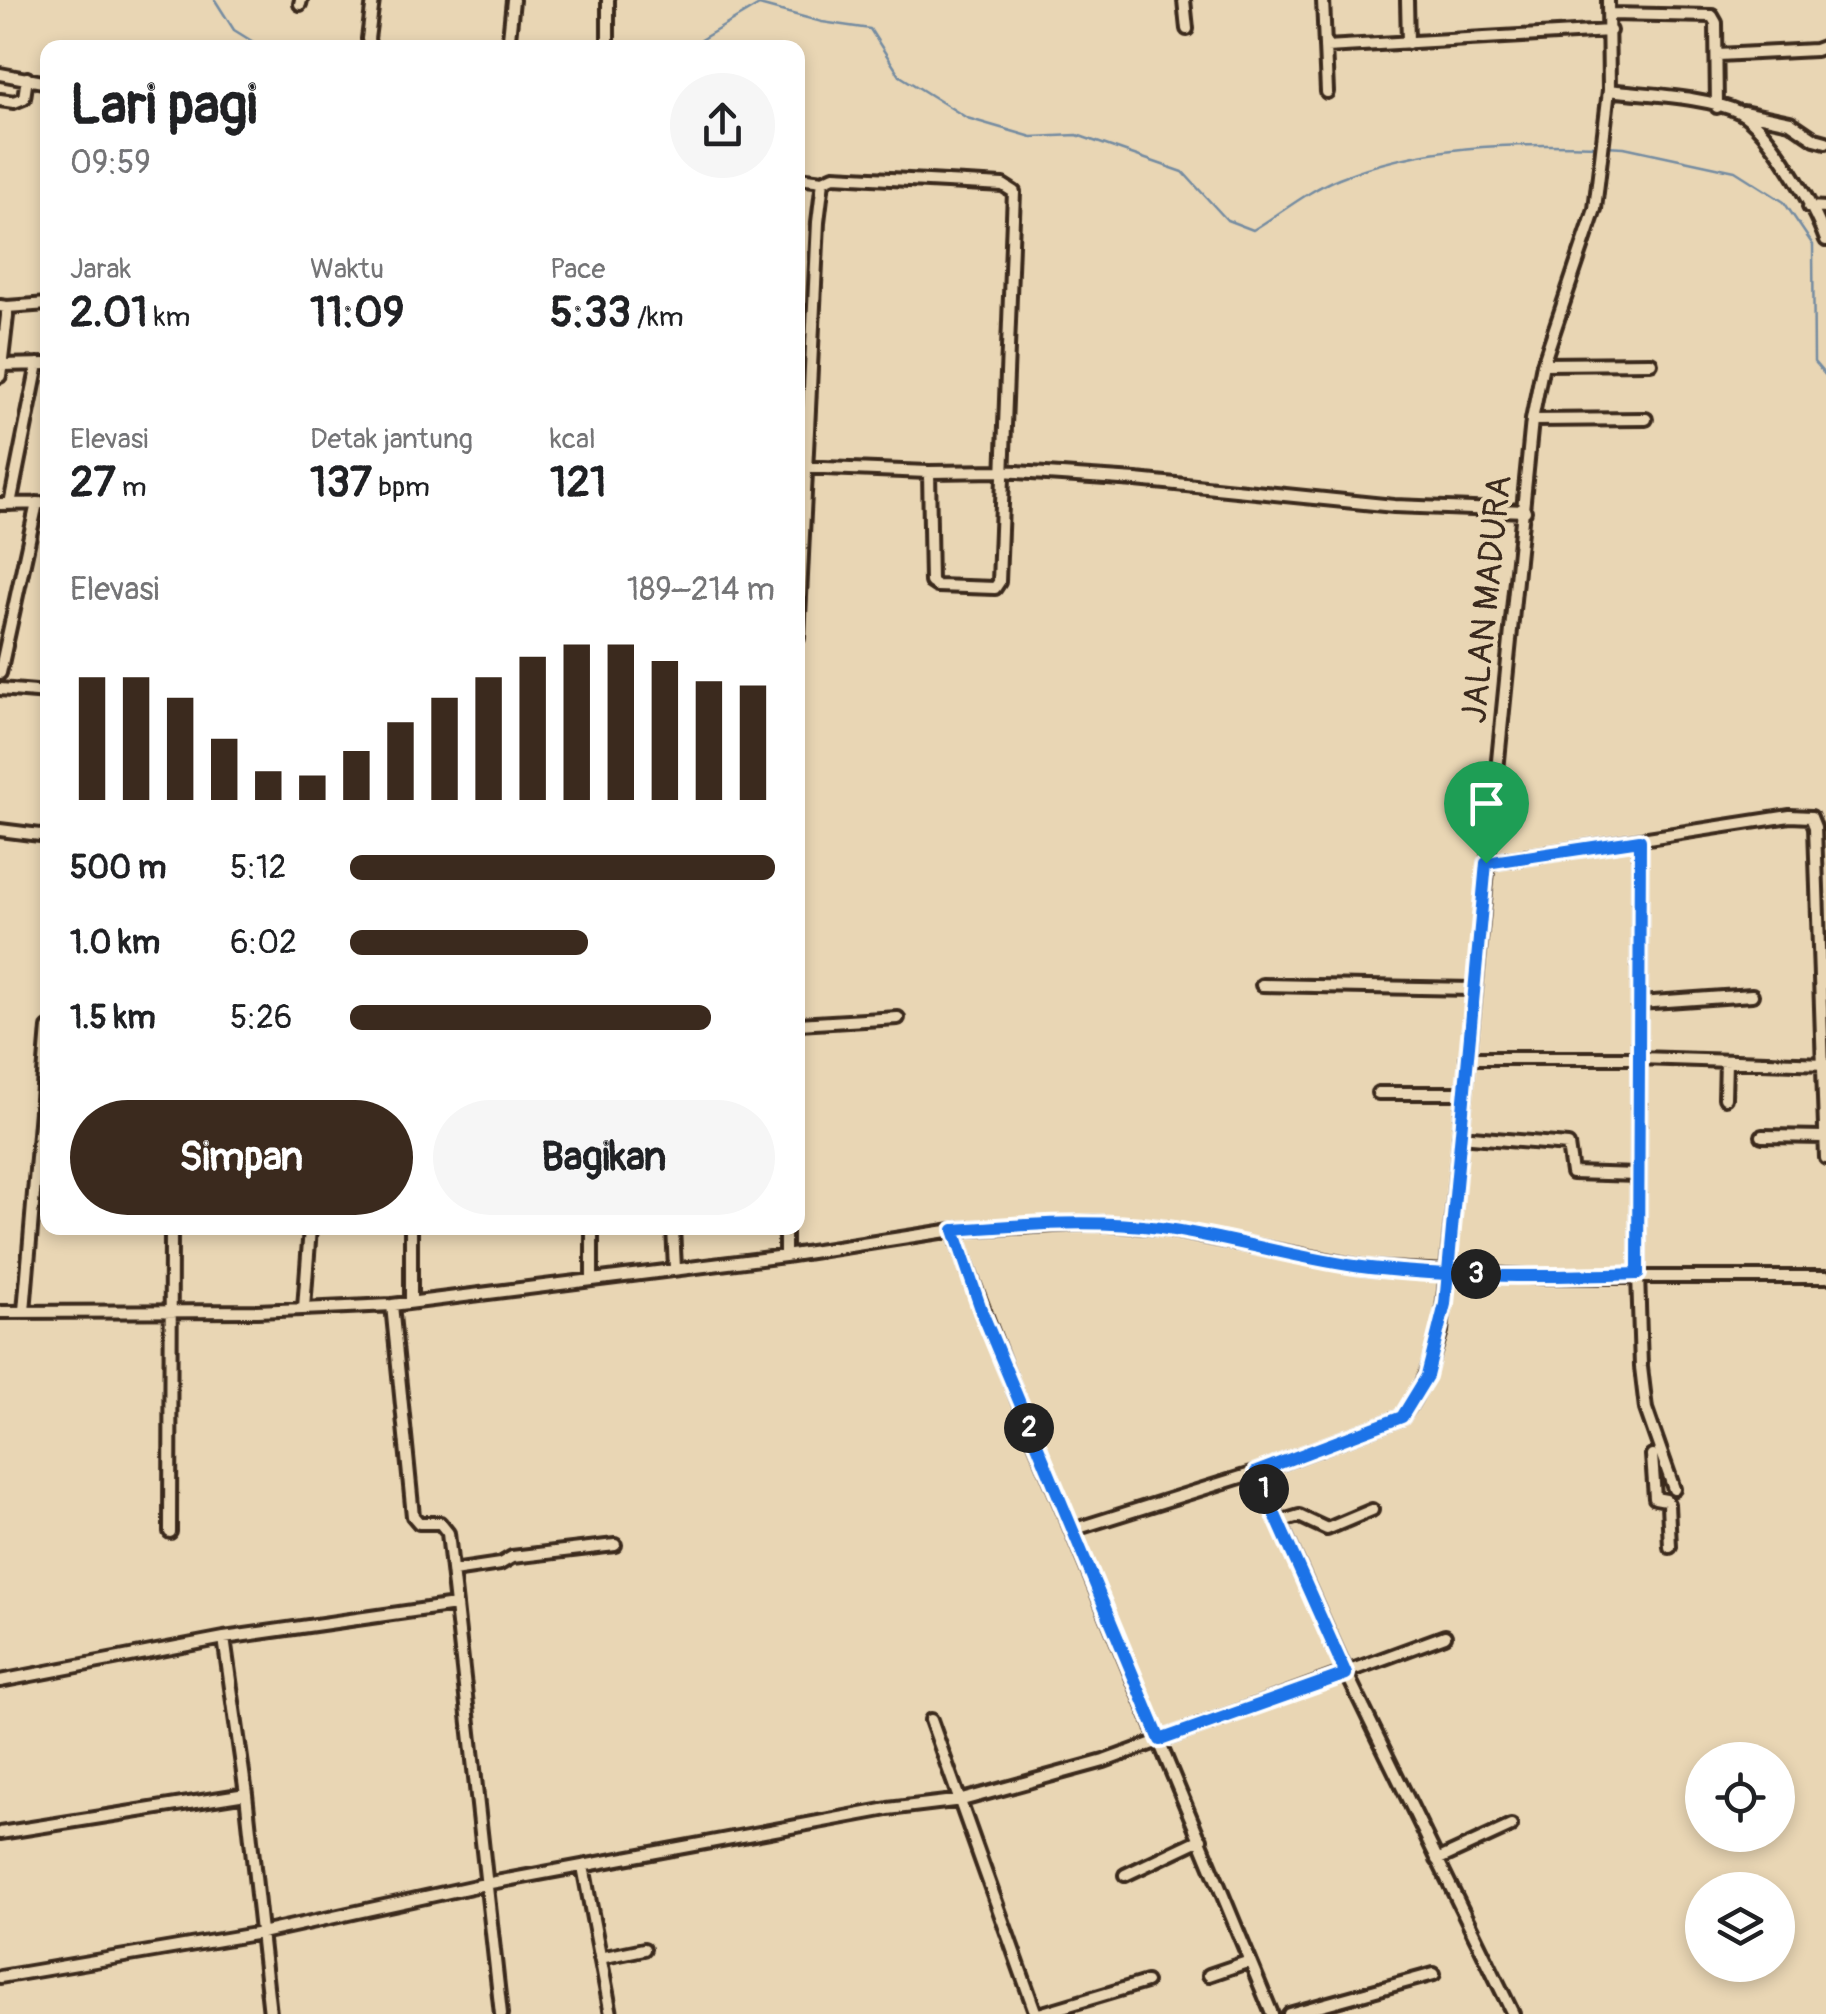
<!DOCTYPE html>
<html lang="id">
<meta charset="utf-8">
<style>
body{margin:0;font-family:Pangolin,sans-serif;background:#f6f6f6;color:#202124;height:100vh;display:flex;flex-direction:column;font-size:38px;white-space:nowrap}
*{box-sizing:border-box;margin:0}
p{font-size:32px;color:#757577}
.icon{flex:none;width:55px;height:55px;fill:none;stroke:currentColor;stroke-width:2;stroke-linecap:round;stroke-linejoin:round}
.map{position:relative;flex:1;overflow:hidden}
.side{position:absolute;left:40px;top:40px;width:765px;height:1195px;display:flex;flex-direction:column;background:#fff;border-radius:20px;box-shadow:0 5px 15px #0003}
.side>*{flex:none}
.buttons{position:absolute;left:1685px;top:1742px;display:grid;gap:20px}
.buttons a{display:grid;place-items:center;width:110px;height:110px;border-radius:50%;background:#fff;box-shadow:0 5px 15px #0003;font-size:50px}
.pin{position:absolute;display:grid;place-items:center;width:85px;height:85px;color:#fff;margin:-102px -42px;border-radius:50% 50% 50% 0;rotate:-45deg;box-shadow:0 0 10px #0007}
.pin .icon{rotate:45deg}
.km{position:absolute;width:50px;height:50px;margin:-25px;border-radius:50%;background:#222;color:#fff;font-size:28px;line-height:50px;text-align:center}
.round{display:grid;place-items:center;flex:none;width:105px;height:105px;border-radius:52px;background:#f6f6f6}
.head{display:flex;align-items:center;justify-content:space-between;height:170px;padding:0 30px}
h1{font-size:55px;font-weight:700;line-height:75px}
.metrics{display:grid;grid-template-columns:repeat(3,1fr);gap:15px;height:170px;padding:10px 30px}
.metrics div{display:grid;align-content:center}
.metrics b{font-size:42px;font-weight:700}
.metrics small{font-size:28px;font-weight:400}
.metrics p{font-size:28px}
.chart{height:280px;padding:20px 30px}
.chart p{display:flex;justify-content:space-between}
.chart svg{width:100%;height:180px;margin-top:10px;stroke:#3b2a1e;stroke-width:6}
.cta{display:flex;gap:20px;margin-top:auto;padding:20px 30px}
.cta a{flex:1;height:115px;border-radius:60px;background:#3b2a1e;color:#fff;font-size:40px;font-weight:700;line-height:115px;text-align:center}
.cta a+a{background:#f6f6f6;color:#202124}
ul{padding:0 30px;list-style:none;font-size:32px}
li{display:grid;grid-template-columns:160px 120px 1fr;align-items:center;height:75px}
li i{height:25px;border-radius:12px;background:#3b2a1e}
.map>svg:first-child{display:block}
.lines{fill:none;stroke-linecap:round;stroke-linejoin:round}
.stream{stroke:#758ca1;stroke-width:2.5}
.minor-casing{stroke:#3b2a1e;stroke-width:18}
.minor{stroke:#e9d6b4;stroke-width:10}
.route-casing{stroke:#fff;stroke-width:20}
.route{stroke:#1a73e8;stroke-width:12}
.labels{text-anchor:middle;stroke-width:9;stroke-linejoin:round;paint-order:stroke}
.street-label{font-size:35px;fill:#3b2a1e;stroke:#e9d6b4}
</style>
<div class="map">
<svg width="1826" height="2014" viewBox="0 0 1826 2014">
<rect width="100%" height="100%" fill="#e9d6b4"/>
<filter id="ink" filterUnits="userSpaceOnUse"><feTurbulence type="fractalNoise" baseFrequency=".01" numOctaves="2"/><feDisplacementMap in="SourceGraphic" scale="20" xChannelSelector="R" yChannelSelector="G"/><feConvolveMatrix kernelMatrix="1 2 1 2 8 2 1 2 1" color-interpolation-filters="sRGB"/></filter>
<g filter="url(#ink)">
<g class="lines">
<!-- stream -->
<path class="stream" d="M 215,0 L 234,30 L 263,48
M 687,48 L 759,5 L 822,22 L 870,29 L 900,76 L 967,118 L 1032,137 L 1077,135 L 1183,172 L 1227,220 L 1253,230 C 1281,213 1309,190 1339,178 C 1421,145 1510,143 1597,146
M 1605,146 L 1624,147 L 1735,171 L 1784,202 L 1813,245 L 1814,362 L 1826,376"/>
<defs>
<path id="minor" d="M 1184,0 L 1187,29
M 1323,0 L 1327,92
M 1407,0 L 1408,43
M 300,4 L 301,0
M 1609,14 L 1712,16 L 1716,23 L 1717,107
M 1326,47 L 1610,31
M 370,48 L 368,39 L 373,0
M 508,48 L 513,0
M 608,48 L 608,0
M 1718,55 L 1815,50 L 1826,46
M 0,74 L 48,83
M 1609,90 C 1647,95 1705,96 1739,112 C 1770,128 1814,207 1826,240
M 0,100 L 14,102 L 24,98 L 27,78
M 1743,112 L 1790,122 L 1815,139 L 1826,142
M 798,178 L 823,181
M 1809,207 L 1826,208
M 0,306 L 7,307 L 7,316 L 0,376
M 7,307 L 48,304
M 1543,364 L 1651,363
M 0,365 L 48,364
M 1532,420 L 1646,419
M 798,467 L 929,472 L 1002,471 L 1136,480 L 1394,506 L 1525,511
M 0,504 L 48,503
M 10,504 L 38,364
M 798,638 L 818,222 L 823,181 L 834,176 L 1003,185 L 1014,192 L 999,582 L 995,588 L 937,586 L 931,582 L 929,472
M 0,673 L 37,503
M 0,689 L 48,693
M 0,830 L 48,836
M 1640,841 L 1638,1274 L 1641,1367 L 1646,1409 L 1674,1489
M 1486,863 L 1790,816 L 1811,817 L 1815,827 L 1826,1158
M 1262,985 L 1473,989
M 1639,1003 L 1752,995
M 798,1024 L 898,1018
M 1467,1058 L 1639,1058 L 1826,1064
M 1378,1093 L 1464,1093
M 1725,1098 L 1726,1061
M 1460,1136 L 1568,1145 L 1572,1173 L 1638,1175
M 1762,1136 L 1824,1137
M 411,1228 L 411,1302
M 592,1228 L 592,1280
M 673,1228 L 675,1268
M 785,1228 L 785,1256
M 953,1230 L 1023,1413 L 1272,2014
M 392,1305 L 413,1516 L 419,1523 L 440,1523 L 448,1533 L 501,2014
M 304,1308 L 310,1228
M 24,1311 L 48,1028
M 0,1312 L 257,1311 L 392,1305 L 785,1256 L 953,1230 L 1093,1223 L 1160,1228 L 1368,1268 L 1546,1277 L 1826,1277
M 1652,1455 L 1655,1498 L 1666,1500 L 1668,1504 L 1670,1547
M 1279,1522 L 1299,1516 L 1327,1529 L 1372,1510
M 1072,1530 L 1257,1472
M 170,1532 L 171,1228
M 453,1571 L 500,1564 L 512,1557 L 615,1545
M 224,1638 L 246,1794 L 270,2014
M 0,1681 L 224,1638 L 455,1605
M 931,1720 L 1036,2014
M 0,1833 L 246,1794
M 1437,1860 L 1511,1826
M 583,1866 L 611,2014
M 1125,1875 L 1201,1839
M 600,1958 L 644,1949
M 1209,1975 L 1250,1961
M 0,1977 L 261,1933 L 485,1884 L 888,1809 L 962,1800 L 1104,1761 L 1445,1636
M 1039,2014 L 1146,1982
M 1289,2014 L 1434,1974
M 1513,2014 L 1347,1674 L 1257,1472 L 1402,1417 C 1422,1390 1431,1363 1441,1331 L 1532,420 L 1543,364 L 1595,209 L 1609,90 L 1608,0"/>
</defs>
<!-- minor casing -->
<use href="#minor" class="minor-casing"/>
<!-- minor -->
<use href="#minor" class="minor"/>
</g>
</g>
<g class="lines" filter="url(#ink)">
<defs>
<path id="route" d="M 1486,863 L 1445,1304 L 1427,1376 L 1402,1417 L 1256,1472 L 1346,1674 L 1160,1740 L 982,1312 L 954,1230 C 1022,1225 1091,1219 1160,1228 C 1230,1237 1299,1260 1370,1268 C 1459,1278 1549,1277 1638,1274 L 1640,840 L 1486,863"/>
</defs>
<!-- route casing -->
<use href="#route" class="route-casing"/>
<!-- route -->
<use href="#route" class="route"/>
</g>
<g class="labels">
<!-- street labels -->
<g class="street-label">
<text transform="translate(1486 599) rotate(-84)" y="12">JALAN MADURA</text>
</g>
</g>
</svg>
<div class="buttons">
<a><svg class="icon" aria-label="locate" viewBox="0 0 24 24"><circle cx="12" cy="12" r="6"/><path d="M12 2v4M12 18v4M2 12h4M18 12h4"/></svg></a>
<a><svg class="icon" aria-label="layers" viewBox="0 0 24 24"><path d="M12 4l9 5-9 5-9-5zM3 14l9 5 9-5"/></svg></a>
</div>
<div class="pin" style="left:1486px;top:863px;background:#1e9e55"><svg class="icon" aria-label="arrive" viewBox="0 0 24 24"><path d="M6 21V4h12l-3 4 3 4H6"/></svg></div>
<b class="km" style="left:1264px;top:1489px">1</b>
<b class="km" style="left:1029px;top:1428px">2</b>
<b class="km" style="left:1476px;top:1274px">3</b>
<section class="side">
<div class="head"><div><h1>Lari pagi</h1><p>09:59</p></div><a class="round"><svg class="icon" aria-label="share" viewBox="0 0 24 24"><path d="M12 15V3M7 8l5-5 5 5M5 13v7h14v-7"/></svg></a></div>
<div class="metrics">
<div><p>Jarak</p><b>2.01<small> km</small></b></div>
<div><p>Waktu</p><b>11:09</b></div>
<div><p>Pace</p><b>5:33<small> /km</small></b></div>
</div>
<div class="metrics">
<div><p>Elevasi</p><b>27<small> m</small></b></div>
<div><p>Detak jantung</p><b>137<small> bpm</small></b></div>
<div><p>kcal</p><b>121</b></div>
</div>
<div class="chart"><p><span>Elevasi</span>189–214 m</p>
<svg viewBox="0 0 160 44" preserveAspectRatio="none"><path d="M5 44V14M15 44V14M25 44V19M35 44V29M45 44V37M55 44V38M65 44V32M75 44V25M85 44V19M95 44V14M105 44V9M115 44V6M125 44V6M135 44V10M145 44V15M155 44V16"/></svg>
</div>
<ul>
<li><b>500 m</b>5:12<i style="width:100%"></i></li>
<li><b>1.0 km</b>6:02<i style="width:56%"></i></li>
<li><b>1.5 km</b>5:26<i style="width:85%"></i></li>
</ul>
<div class="cta"><a>Simpan</a><a>Bagikan</a></div>
</section>
</div>
